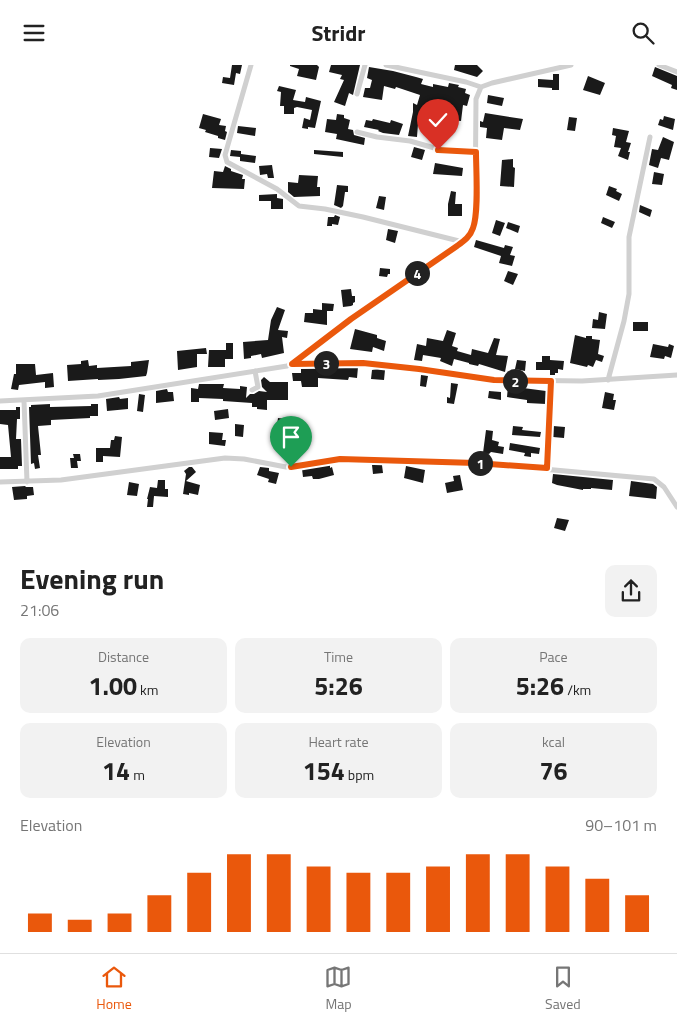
<!DOCTYPE html>
<meta charset="utf-8">
<style>
body{margin:0;font-family:"Titillium Web",sans-serif;background:#f2f2f2;color:#222;height:100vh;display:flex;flex-direction:column;font-size:19px;white-space:nowrap}
*{box-sizing:border-box;margin:0}
p{font-size:16px;color:#767676}
.icon{flex:none;width:28px;height:28px;fill:none;stroke:currentColor;stroke-width:2;stroke-linecap:round;stroke-linejoin:round}
.map{position:relative;height:483px;overflow:hidden}
.panel{display:flex;flex-direction:column;background:#fff;flex:1}
.panel>*{flex:none}
.pin{position:absolute;display:grid;place-items:center;width:42px;height:42px;color:#fff;margin:-51px -21px;border-radius:50% 50% 50% 0;rotate:-45deg;box-shadow:0 0 5px #0007}
.pin .icon{rotate:45deg}
.km{position:absolute;width:25px;height:25px;margin:-12px;border-radius:50%;background:#222;color:#fff;font-size:14px;line-height:25px;text-align:center}
.round{display:grid;place-items:center;flex:none;width:52px;height:52px;border-radius:10px;background:#f2f2f2}
.headline{display:flex;align-items:center;justify-content:space-between;height:85px;padding:0 20px}
h1{font-size:28px;font-weight:700;line-height:38px}
.metrics{display:grid;grid-template-columns:repeat(3,1fr);gap:8px;height:85px;padding:5px 20px}
.metrics div{display:grid;align-content:center;border-radius:10px;background:#f2f2f2;text-align:center}
.metrics b{font-size:25px;font-weight:700}
.metrics small{font-size:14px;font-weight:400}
.metrics p{font-size:14px}
.chart{height:140px;padding:10px 20px}
.chart p{display:flex;justify-content:space-between}
.chart svg{width:100%;height:90px;margin-top:5px;stroke:#ea580c;stroke-width:6}
header{display:flex;justify-content:space-between;align-items:center;height:65px;padding:0 20px;background:#fff;font-size:22px;font-weight:700}
.tabs{display:flex;justify-content:space-around;align-items:center;height:70px;border-top:1px solid #e0e0e0;background:#fff;font-size:14px;color:#767676}
.tabs a{display:grid;justify-items:center;gap:2px}
.tabs .selected{color:#ea580c}
.map>svg:first-child{display:block}
.building{fill:#1a1a1a}
.lines{fill:none;stroke-linecap:round;stroke-linejoin:round}
.street{stroke:#d0d0d0;stroke-width:5}
.route-casing{stroke:#fff;stroke-width:10}
.route{stroke:#ea580c;stroke-width:6}
</style>
<header><svg class="icon" aria-label="menu" viewBox="0 0 24 24"><path d="M4 6h16M4 12h16M4 18h16"/></svg>Stridr<svg class="icon" aria-label="search" viewBox="0 0 24 24"><circle cx="10" cy="10" r="6"/><path d="M15 15l6 6"/></svg></header>
<div class="map">
<svg width="677" height="483" viewBox="0 0 677 483">
<rect width="100%" height="100%" fill="#fff"/>
<!-- building -->
<path class="building" d="M 232,0 L 242,0 L 240,9 L 236,8 L 234,20 L 222,18 L 223,12 L 230,13 Z
M 290,0 L 317,0 L 319,2 L 316,15 L 297,11 L 299,4 L 290,1 Z
M 331,0 L 360,0 L 353,30 L 349,28 L 345,41 L 334,37 L 344,15 L 340,14 L 342,10 L 329,7 Z
M 455,0 L 477,0 L 483,6 L 477,12 L 454,5 Z
M 369,2 L 393,6 L 416,12 L 423,14 L 421,19 L 433,22 L 433,19 L 448,22 L 449,18 L 459,20 L 458,22 L 466,24 L 465,28 L 470,30 L 467,41 L 463,40 L 461,56 L 439,54 L 438,57 L 433,56 L 431,63 L 418,59 L 417,72 L 408,71 L 413,47 L 413,38 L 417,40 L 420,30 L 396,22 L 395,24 L 384,21 L 382,35 L 363,32 L 365,23 L 370,23 L 372,15 L 367,13 Z
M 655,2 L 677,11 L 677,25 L 671,23 L 672,20 L 652,11 Z
M 553,9 L 559,9 L 559,25 L 552,25 L 552,23 L 538,22 L 538,14 L 553,15 Z
M 588,11 L 605,18 L 600,30 L 583,25 Z
M 279,21 L 296,25 L 293,35 L 305,37 L 306,32 L 321,36 L 315,63 L 308,62 L 308,64 L 302,63 L 304,53 L 310,55 L 312,45 L 297,42 L 294,43 L 294,49 L 284,49 L 284,41 L 280,41 L 281,27 L 277,26 Z
M 488,30 L 504,33 L 502,41 L 487,38 Z
M 485,48 L 523,54 L 520,65 L 504,63 L 502,75 L 486,73 L 487,63 L 480,62 L 480,56 L 483,57 Z
M 203,49 L 221,54 L 219,60 L 226,61 L 225,66 L 227,67 L 225,75 L 218,73 L 218,71 L 205,67 L 206,65 L 199,63 Z
M 337,49 L 344,50 L 344,53 L 350,55 L 348,64 L 353,65 L 354,70 L 365,73 L 364,80 L 336,74 L 337,69 L 325,67 L 327,54 L 336,55 Z
M 664,51 L 675,54 L 673,65 L 658,60 L 660,54 L 663,55 Z
M 569,52 L 577,53 L 575,66 L 567,65 Z
M 373,54 L 390,58 L 391,55 L 403,59 L 399,70 L 383,68 L 378,66 L 379,65 L 364,62 L 366,55 L 372,56 Z
M 238,61 L 256,63 L 255,71 L 237,68 Z
M 613,63 L 629,66 L 626,77 L 631,78 L 628,87 L 630,87 L 628,95 L 618,91 L 621,83 L 614,82 L 616,71 L 612,70 Z
M 663,72 L 674,77 L 669,95 L 661,93 L 658,103 L 649,100 L 652,84 L 658,85 Z
M 414,82 L 425,85 L 422,95 L 411,92 Z
M 210,83 L 222,84 L 219,93 L 209,92 Z
M 231,85 L 241,86 L 241,89 L 256,91 L 255,98 L 240,96 L 240,90 L 240,92 L 230,91 Z
M 314,85 L 343,87 L 343,92 L 314,89 Z
M 513,94 L 513,102 L 515,103 L 514,122 L 500,121 L 502,95 Z
M 435,98 L 463,103 L 462,111 L 433,109 Z
M 272,100 L 274,113 L 268,113 L 267,109 L 260,110 L 259,101 Z
M 225,101 L 231,104 L 231,106 L 243,110 L 242,114 L 245,114 L 244,124 L 212,123 L 214,106 L 223,107 Z
M 654,107 L 664,109 L 662,120 L 652,119 Z
M 299,110 L 318,111 L 317,122 L 320,122 L 320,131 L 294,132 L 288,127 L 288,117 L 298,118 Z
M 337,120 L 348,121 L 348,127 L 345,127 L 343,141 L 341,143 L 334,140 Z
M 609,121 L 617,124 L 616,126 L 622,129 L 619,136 L 606,130 Z
M 451,126 L 456,127 L 455,139 L 462,139 L 462,151 L 448,151 L 448,139 Z
M 259,130 L 277,129 L 277,133 L 283,134 L 283,144 L 271,144 L 271,136 L 259,136 Z
M 379,131 L 386,132 L 384,145 L 376,143 Z
M 640,140 L 652,145 L 650,152 L 639,147 Z
M 335,150 L 340,152 L 338,160 L 332,159 L 332,161 L 327,161 L 328,152 L 334,152 Z
M 603,152 L 615,157 L 612,163 L 601,158 Z
M 496,155 L 505,158 L 500,171 L 492,168 Z
M 508,157 L 520,161 L 518,168 L 506,163 Z
M 388,164 L 398,166 L 395,178 L 386,175 Z
M 476,175 L 504,183 L 505,180 L 513,182 L 510,190 L 515,191 L 512,201 L 499,198 L 501,191 L 474,182 Z
M 380,203 L 390,204 L 390,209 L 388,209 L 387,212 L 379,211 Z
M 508,206 L 518,209 L 513,220 L 504,216 Z
M 351,224 L 352,231 L 355,231 L 355,237 L 353,238 L 353,240 L 351,241 L 343,242 L 341,225 Z
M 322,238 L 334,239 L 333,246 L 327,246 L 327,260 L 304,257 L 305,248 L 313,248 L 313,244 L 322,245 Z
M 277,242 L 285,245 L 278,265 L 288,266 L 287,273 L 282,272 L 284,288 L 262,293 L 261,289 L 251,291 L 251,293 L 244,294 L 243,277 L 268,275 L 271,255 Z
M 599,247 L 607,249 L 605,264 L 592,263 L 593,254 L 598,255 Z
M 633,257 L 648,257 L 648,266 L 633,266 Z
M 355,264 L 377,270 L 377,273 L 386,276 L 384,286 L 373,282 L 372,287 L 350,284 Z
M 447,265 L 456,268 L 452,281 L 458,283 L 457,286 L 471,290 L 472,284 L 488,288 L 494,273 L 500,274 L 496,290 L 508,291 L 505,307 L 479,299 L 478,301 L 469,299 L 469,298 L 454,294 L 452,301 L 440,296 L 441,293 L 423,290 L 422,296 L 414,295 L 417,279 L 426,281 L 427,273 L 443,276 Z
M 575,270 L 586,273 L 586,271 L 592,271 L 592,274 L 600,275 L 598,289 L 604,291 L 602,297 L 596,295 L 593,302 L 588,300 L 587,302 L 570,298 Z
M 226,278 L 233,278 L 233,294 L 225,294 L 225,302 L 208,302 L 209,285 L 226,285 Z
M 653,279 L 668,282 L 669,279 L 674,281 L 671,293 L 665,291 L 664,294 L 650,292 Z
M 206,283 L 207,289 L 197,289 L 197,302 L 178,305 L 177,286 Z
M 542,291 L 550,291 L 550,295 L 564,296 L 563,305 L 558,304 L 558,308 L 555,308 L 555,310 L 550,310 L 550,305 L 536,305 L 536,297 L 542,297 Z
M 88,295 L 89,301 L 97,300 L 97,303 L 131,301 L 131,297 L 149,295 L 147,308 L 146,311 L 119,314 L 98,315 L 98,314 L 68,316 L 67,300 L 81,299 L 81,296 Z
M 517,295 L 526,296 L 525,306 L 515,304 Z
M 16,299 L 35,299 L 36,310 L 53,308 L 54,322 L 45,323 L 45,317 L 19,320 L 18,325 L 11,324 L 14,309 L 16,309 Z
M 358,302 L 357,313 L 349,312 L 348,315 L 318,313 L 318,322 L 302,322 L 301,316 L 293,316 L 292,308 L 301,308 L 301,304 Z
M 378,304 L 385,305 L 384,315 L 371,314 L 372,305 Z
M 421,310 L 428,311 L 426,322 L 420,321 Z
M 264,312 L 270,317 L 288,317 L 288,335 L 267,335 L 267,345 L 257,344 L 257,342 L 252,342 L 252,338 L 223,336 L 223,334 L 199,333 L 199,337 L 191,337 L 191,323 L 198,324 L 199,319 L 224,319 L 223,323 L 240,324 L 240,321 L 247,322 L 246,333 L 250,329 L 254,329 L 259,326 L 267,327 L 262,322 L 261,315 Z
M 451,318 L 458,319 L 454,339 L 447,338 L 447,332 L 450,333 Z
M 508,321 L 546,326 L 546,339 L 527,338 L 527,335 L 507,332 Z
M 167,324 L 168,327 L 173,327 L 174,336 L 156,338 L 156,326 Z
M 489,326 L 501,327 L 501,335 L 488,333 Z
M 605,327 L 614,329 L 613,335 L 616,335 L 614,345 L 602,343 Z
M 139,329 L 145,330 L 143,347 L 137,346 Z
M 119,332 L 120,334 L 128,333 L 128,344 L 107,346 L 106,334 Z
M 50,339 L 50,342 L 91,341 L 91,339 L 98,339 L 98,351 L 90,351 L 90,353 L 51,355 L 51,360 L 38,361 L 41,390 L 38,390 L 40,403 L 35,404 L 34,398 L 31,399 L 29,342 L 31,342 L 31,340 Z
M 16,342 L 20,342 L 20,354 L 17,354 L 16,374 L 21,374 L 22,401 L 18,401 L 18,404 L 0,404 L 0,392 L 11,392 L 8,360 L 0,359 L 0,345 L 16,345 Z
M 228,344 L 229,353 L 215,355 L 214,346 Z
M 278,353 L 293,355 L 292,362 L 277,360 Z
M 235,359 L 244,360 L 243,372 L 235,371 Z
M 513,361 L 523,362 L 522,365 L 541,367 L 540,372 L 512,370 Z
M 553,361 L 565,362 L 564,373 L 553,372 Z
M 486,365 L 493,366 L 492,375 L 499,377 L 498,381 L 504,382 L 503,389 L 491,387 L 489,389 L 483,388 Z
M 209,367 L 223,368 L 222,375 L 226,375 L 225,381 L 209,379 Z
M 115,371 L 122,372 L 120,392 L 103,391 L 103,397 L 96,397 L 96,383 L 110,383 L 111,375 L 114,375 Z
M 510,378 L 540,383 L 539,389 L 531,388 L 531,392 L 524,391 L 525,388 L 509,385 Z
M 73,389 L 80,389 L 81,396 L 77,396 L 78,403 L 71,403 L 70,393 L 74,393 Z
M 330,400 L 330,403 L 332,402 L 334,410 L 319,414 L 313,414 L 312,411 L 303,412 L 302,404 Z
M 372,400 L 382,400 L 383,408 L 373,409 Z
M 406,401 L 425,405 L 423,418 L 404,413 Z
M 189,402 L 192,402 L 196,407 L 186,416 L 200,420 L 198,430 L 189,428 L 189,430 L 183,429 L 186,409 L 184,406 Z
M 260,402 L 269,403 L 269,406 L 279,408 L 276,419 L 268,417 L 269,414 L 257,410 Z
M 553,409 L 613,415 L 612,425 L 591,423 L 591,424 L 583,424 L 583,425 L 557,420 L 552,418 Z
M 460,410 L 463,425 L 447,428 L 445,418 L 454,416 L 453,411 Z
M 158,415 L 165,415 L 165,424 L 168,424 L 168,432 L 154,431 L 153,442 L 147,442 L 148,434 L 147,434 L 150,422 L 157,423 Z
M 631,416 L 653,419 L 657,422 L 656,434 L 629,431 Z
M 129,417 L 139,419 L 137,431 L 127,430 Z
M 25,421 L 26,422 L 33,422 L 34,430 L 27,431 L 27,434 L 14,435 L 12,422 Z
M 557,453 L 569,455 L 565,466 L 554,463 Z"/>
<g class="lines">
<!-- street -->
<path class="street" d="M 251,0 L 225,90 L 227,97 L 277,124 L 299,141 L 325,144 L 363,152 L 463,177
M 386,0 L 466,17 L 481,22
M 659,0 L 677,7
M 357,29 L 365,0
M 357,67 L 377,72 L 410,76 L 445,86 L 476,87
M 294,299 L 363,298 L 506,315 L 582,316 L 677,310
M 608,315 L 624,256 L 629,229 L 629,172 L 650,72
M 252,325 L 258,322 L 255,306
M 0,336 L 98,331 L 287,301 L 301,294 L 351,254 L 457,181 C 469,173 474,164 475,151 L 476,34 L 481,22 L 492,18 L 571,0
M 24,336 L 27,417
M 547,403 L 551,316
M 0,417 L 61,415 L 225,393 L 244,394 L 286,402 L 340,394 L 415,397 L 476,398 L 654,414 L 664,422 L 677,442"/>
</g>
<g class="lines">
<defs>
<path id="route" d="M 291,402 L 340,394 L 476,398 L 547,403 L 551,316 L 494,315 L 419,304 L 363,298 L 292,299 L 351,254 L 457,181 C 464,176 470,172 473,163 C 479,147 476,106 476,87 L 438,85"/>
</defs>
<!-- route casing -->
<use href="#route" class="route-casing"/>
<!-- route -->
<use href="#route" class="route"/>
</g>
</svg>
<div class="pin" style="left:291px;top:402px;background:#1e9e55"><svg class="icon" aria-label="arrive" viewBox="0 0 24 24"><path d="M6 21V4h12l-3 4 3 4H6"/></svg></div>
<div class="pin" style="left:438px;top:85px;background:#d93025"><svg class="icon" aria-label="check" viewBox="0 0 24 24"><path d="M5 12l5 5 9-10"/></svg></div>
<b class="km" style="left:480px;top:398px">1</b>
<b class="km" style="left:515px;top:316px">2</b>
<b class="km" style="left:326px;top:298px">3</b>
<b class="km" style="left:417px;top:208px">4</b>
</div>
<section class="panel">
<div class="headline"><div><h1>Evening run</h1><p>21:06</p></div><a class="round"><svg class="icon" aria-label="share" viewBox="0 0 24 24"><path d="M12 15V3M7 8l5-5 5 5M5 13v7h14v-7"/></svg></a></div>
<div class="metrics">
<div><p>Distance</p><b>1.00<small> km</small></b></div>
<div><p>Time</p><b>5:26</b></div>
<div><p>Pace</p><b>5:26<small> /km</small></b></div>
</div>
<div class="metrics">
<div><p>Elevation</p><b>14<small> m</small></b></div>
<div><p>Heart rate</p><b>154<small> bpm</small></b></div>
<div><p>kcal</p><b>76</b></div>
</div>
<div class="chart"><p><span>Elevation</span>90–101 m</p>
<svg viewBox="0 0 160 44" preserveAspectRatio="none"><path d="M5 44V35M15 44V38M25 44V35M35 44V26M45 44V15M55 44V6M65 44V6M75 44V12M85 44V15M95 44V15M105 44V12M115 44V6M125 44V6M135 44V12M145 44V18M155 44V26"/></svg>
</div>
</section>
<nav class="tabs">
<a class="selected"><svg class="icon" aria-label="home" viewBox="0 0 24 24"><path d="M3 11l9-7 9 7M6 9v11h12V9"/></svg>Home</a>
<a><svg class="icon" aria-label="map" viewBox="0 0 24 24"><path d="M3 6l6-2 6 2 6-2v14l-6 2-6-2-6 2zM9 4v14M15 6v14"/></svg>Map</a>
<a><svg class="icon" aria-label="saved" viewBox="0 0 24 24"><path d="M7 4h10v16l-5-4-5 4z"/></svg>Saved</a>
</nav>
